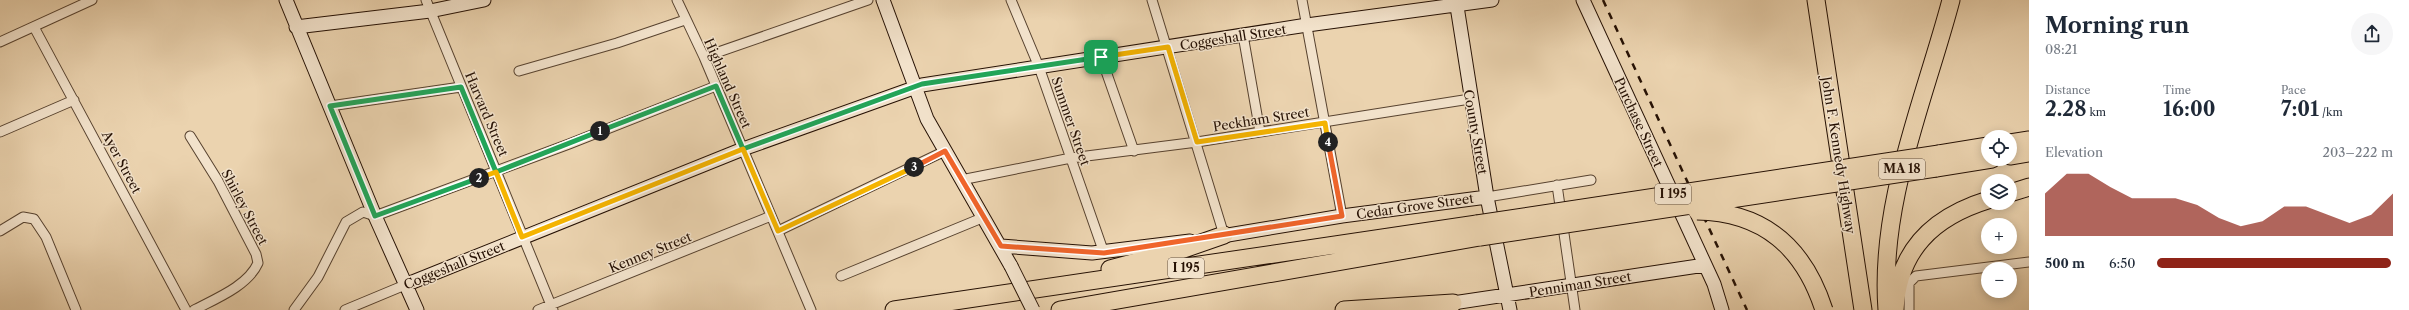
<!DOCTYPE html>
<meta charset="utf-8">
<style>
body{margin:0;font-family:"Libre Caslon Text",serif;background:#f6f6f7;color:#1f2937;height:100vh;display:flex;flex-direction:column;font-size:15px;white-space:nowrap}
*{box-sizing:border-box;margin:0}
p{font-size:13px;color:#747a83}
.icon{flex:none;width:22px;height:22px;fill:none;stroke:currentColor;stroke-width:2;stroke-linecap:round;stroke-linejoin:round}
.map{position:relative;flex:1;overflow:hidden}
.sheet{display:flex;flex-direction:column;background:#fff;width:380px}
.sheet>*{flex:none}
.controls{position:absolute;left:1981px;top:130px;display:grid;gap:8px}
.controls a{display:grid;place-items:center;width:36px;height:36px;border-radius:50%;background:#fff;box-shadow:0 2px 10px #0003;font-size:20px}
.pin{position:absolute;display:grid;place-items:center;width:34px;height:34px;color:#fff;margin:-17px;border-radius:8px;box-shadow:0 2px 6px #0006}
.km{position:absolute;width:20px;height:20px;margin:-10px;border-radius:50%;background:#222;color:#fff;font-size:11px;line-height:20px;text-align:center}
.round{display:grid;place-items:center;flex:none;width:42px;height:42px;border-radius:21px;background:#f6f6f7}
.head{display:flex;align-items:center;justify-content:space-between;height:68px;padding:0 16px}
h1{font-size:22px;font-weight:700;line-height:30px}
.stats{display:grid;grid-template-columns:repeat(3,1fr);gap:6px;height:68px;padding:4px 16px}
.stats div{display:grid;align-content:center}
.stats b{font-size:20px;font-weight:700}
.stats small{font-size:11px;font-weight:400}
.stats p{font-size:11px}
.chart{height:112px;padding:8px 16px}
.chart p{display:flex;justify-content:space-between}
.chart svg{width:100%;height:72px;margin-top:4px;fill:#8f2418;opacity:.7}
ul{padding:0 16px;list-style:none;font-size:13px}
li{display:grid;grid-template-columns:64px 48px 1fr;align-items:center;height:30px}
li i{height:10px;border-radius:5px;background:#8f2418}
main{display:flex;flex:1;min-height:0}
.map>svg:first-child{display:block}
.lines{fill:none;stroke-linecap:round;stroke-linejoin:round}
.street-casing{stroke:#57422f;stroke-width:11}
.secondary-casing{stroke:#261104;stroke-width:15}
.highway-casing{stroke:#261104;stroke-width:19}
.street{stroke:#f2e2cb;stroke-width:9}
.secondary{stroke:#f2e2cb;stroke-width:13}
.highway{stroke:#ebd3af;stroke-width:17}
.rail{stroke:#261104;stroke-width:2.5;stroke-dasharray:7 7;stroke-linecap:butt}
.secondary-bridge-casing{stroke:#261104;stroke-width:15;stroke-linecap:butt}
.highway-bridge-casing{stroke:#261104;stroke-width:19;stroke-linecap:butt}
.secondary-bridge{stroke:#f2e2cb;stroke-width:13}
.highway-bridge{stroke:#ebd3af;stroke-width:17}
.split-1-casing{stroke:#fff;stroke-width:8}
.split-2-casing{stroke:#fff;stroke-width:8}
.split-3-casing{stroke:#fff;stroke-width:8}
.split-4-casing{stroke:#fff;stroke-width:8}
.split-5-casing{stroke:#fff;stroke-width:8}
.split-1{stroke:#22a559;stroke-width:5}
.split-2{stroke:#22a559;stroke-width:5}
.split-3{stroke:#f5b400;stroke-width:5}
.split-4{stroke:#f0652b;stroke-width:5}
.split-5{stroke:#f5b400;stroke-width:5}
.labels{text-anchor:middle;stroke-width:3;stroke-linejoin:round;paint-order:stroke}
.shield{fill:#f2e2cb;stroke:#635040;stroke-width:1}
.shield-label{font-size:12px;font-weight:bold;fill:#261104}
.street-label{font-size:13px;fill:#261104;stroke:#f2e2cb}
</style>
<main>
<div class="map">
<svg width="2029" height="310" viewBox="0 0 2029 310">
<rect width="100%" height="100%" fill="#ebd3af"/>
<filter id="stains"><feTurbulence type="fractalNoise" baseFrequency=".005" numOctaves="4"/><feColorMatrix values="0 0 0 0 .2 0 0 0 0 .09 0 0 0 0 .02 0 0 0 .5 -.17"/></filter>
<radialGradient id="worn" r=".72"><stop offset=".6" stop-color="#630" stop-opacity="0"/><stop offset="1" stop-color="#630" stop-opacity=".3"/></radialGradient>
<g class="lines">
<defs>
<path id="street" d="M 426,0 L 553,310
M 677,0 L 704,57 L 811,310
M 1011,0 L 1039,67 L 1104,253
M 1152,0 L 1224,235
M 1302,0 L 1342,216
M 34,27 L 186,310
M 1243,35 L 1260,132
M 0,42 L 92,0
M 704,57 L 868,0
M 1101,57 L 1134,151
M 519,71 L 617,43 L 685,20
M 330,106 L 461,87
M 0,132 L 74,100
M 190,136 L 218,181 L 256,254 L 258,263 C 248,286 215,299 194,310
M 961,180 L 1071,158 L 1197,142 L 1470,99
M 1557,185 L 1575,310
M 1487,197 L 1591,180
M 0,231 L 23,217 L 34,219 L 46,237 L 76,310
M 778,231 L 945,151
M 841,276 L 982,218
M 294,310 L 318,277 L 346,222 L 363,212 L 375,216 L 569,144 L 716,86
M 345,310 L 405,285
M 538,310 L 771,216
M 1909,310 L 1909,283 L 1916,276 L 2029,262"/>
<path id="secondary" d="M 286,0 L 375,216 L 417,310
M 883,0 L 927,119 L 1011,266
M 1456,0 L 1487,197 L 1510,310
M 1583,0 L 1714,284 L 1722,310
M 296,27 L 430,11 L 484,0
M 1216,237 L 1342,216 L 1487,197
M 1001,246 L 1092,253 L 1190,241
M 405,285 L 743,149 L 922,85 L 1307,25 L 1492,0
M 1453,303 L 1705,265"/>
<path id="highway" d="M 1816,0 L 1863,310
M 2010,143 L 2029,140
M 1939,154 L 1988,146
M 2010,156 L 2029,153
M 1936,168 L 1992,159
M 2010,193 L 2029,187
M 1110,269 L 1178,251 L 1224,235
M 894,310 L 1477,224
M 1060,310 L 1480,237
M 1344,310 L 1453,303
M 1887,310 C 1879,203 1924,102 1951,0
M 1895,310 C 1898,250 1933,217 1988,200"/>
</defs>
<!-- street casing -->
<use href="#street" class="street-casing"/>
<!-- secondary casing -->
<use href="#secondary" class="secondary-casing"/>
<!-- highway casing -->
<use href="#highway" class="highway-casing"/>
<!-- street -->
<use href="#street" class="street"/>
<!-- secondary -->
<use href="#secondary" class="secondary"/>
<!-- highway -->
<use href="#highway" class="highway"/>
<!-- rail -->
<path class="rail" d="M 1603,0 L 1747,310"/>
<defs>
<path id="secondary-bridge" d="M 1011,266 L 1033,310"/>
<path id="highway-bridge" d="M 1697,211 C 1764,212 1804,248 1824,310
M 1477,224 L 1939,154
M 1480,237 L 1936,168"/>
</defs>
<!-- secondary-bridge casing -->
<use href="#secondary-bridge" class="secondary-bridge-casing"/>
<!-- highway-bridge casing -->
<use href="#highway-bridge" class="highway-bridge-casing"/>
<!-- secondary-bridge -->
<use href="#secondary-bridge" class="secondary-bridge"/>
<!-- highway-bridge -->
<use href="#highway-bridge" class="highway-bridge"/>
</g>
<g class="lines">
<defs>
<path id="split-1" d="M 600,131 L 716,86 L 743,149 L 922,84 L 1101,57"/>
<path id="split-2" d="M 479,178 L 375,216 L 330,106 L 461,87 L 496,172 L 600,131"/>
<path id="split-3" d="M 479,178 L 496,172 L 522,237 L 743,149 L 778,231 L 914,167"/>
<path id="split-4" d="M 914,167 L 945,151 L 1001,246 L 1104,253 L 1342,216 L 1328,142"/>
<path id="split-5" d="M 1101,57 L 1168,47 L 1197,142 L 1325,123 L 1328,142"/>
</defs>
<!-- split-1 casing -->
<use href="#split-1" class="split-1-casing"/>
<!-- split-2 casing -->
<use href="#split-2" class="split-2-casing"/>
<!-- split-3 casing -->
<use href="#split-3" class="split-3-casing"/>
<!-- split-4 casing -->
<use href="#split-4" class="split-4-casing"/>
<!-- split-5 casing -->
<use href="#split-5" class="split-5-casing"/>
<!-- split-1 -->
<use href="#split-1" class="split-1"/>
<!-- split-2 -->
<use href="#split-2" class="split-2"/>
<!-- split-3 -->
<use href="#split-3" class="split-3"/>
<!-- split-4 -->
<use href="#split-4" class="split-4"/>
<!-- split-5 -->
<use href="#split-5" class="split-5"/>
</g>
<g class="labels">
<!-- shield labels -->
<g class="shield">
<rect x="1879" y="159" width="46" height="20" rx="3"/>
<rect x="1655" y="184" width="36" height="20" rx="3"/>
<rect x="1168" y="258" width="36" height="20" rx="3"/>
</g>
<g class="shield-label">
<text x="1902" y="173">MA 18</text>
<text x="1673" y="198">I 195</text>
<text x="1186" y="272">I 195</text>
</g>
<!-- street labels -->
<g class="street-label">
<text transform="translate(1233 37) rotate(-9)" y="5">Coggeshall Street</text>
<text transform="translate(728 83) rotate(66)" y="5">Highland Street</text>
<text transform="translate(487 114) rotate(67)" y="5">Harvard Street</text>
<text transform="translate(1261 119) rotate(-9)" y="5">Peckham Street</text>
<text transform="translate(1071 121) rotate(71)" y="5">Summer Street</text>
<text transform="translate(1639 122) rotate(65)" y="5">Purchase Street</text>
<text transform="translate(1476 132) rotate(80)" y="5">County Street</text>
<text transform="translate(1839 155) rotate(81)" y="5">John F. Kennedy Highway</text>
<text transform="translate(122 162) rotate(62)" y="5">Ayer Street</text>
<text transform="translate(1415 206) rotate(-8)" y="5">Cedar Grove Street</text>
<text transform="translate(245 207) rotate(62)" y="5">Shirley Street</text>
<text transform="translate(650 252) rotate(-22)" y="5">Kenney Street</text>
<text transform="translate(454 265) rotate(-22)" y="5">Coggeshall Street</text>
<text transform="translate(1580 284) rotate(-9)" y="5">Penniman Street</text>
</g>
</g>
<rect width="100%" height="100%" filter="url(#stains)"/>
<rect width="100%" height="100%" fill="url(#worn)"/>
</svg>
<div class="controls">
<a><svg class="icon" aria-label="locate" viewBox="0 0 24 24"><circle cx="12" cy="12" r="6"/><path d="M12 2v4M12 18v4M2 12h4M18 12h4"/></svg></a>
<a><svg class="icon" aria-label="layers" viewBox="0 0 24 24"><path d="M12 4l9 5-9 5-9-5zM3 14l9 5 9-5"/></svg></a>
<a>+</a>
<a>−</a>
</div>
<div class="pin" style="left:1101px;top:57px;background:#1e9e55"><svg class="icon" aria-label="arrive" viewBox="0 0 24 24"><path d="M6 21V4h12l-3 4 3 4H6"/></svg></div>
<b class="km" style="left:600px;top:131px">1</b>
<b class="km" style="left:479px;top:178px">2</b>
<b class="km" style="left:914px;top:167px">3</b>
<b class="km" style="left:1328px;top:142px">4</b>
</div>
<section class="sheet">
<div class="head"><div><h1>Morning run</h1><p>08:21</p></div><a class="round"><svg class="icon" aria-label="share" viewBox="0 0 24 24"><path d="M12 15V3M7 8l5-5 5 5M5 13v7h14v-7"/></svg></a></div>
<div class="stats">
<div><p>Distance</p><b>2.28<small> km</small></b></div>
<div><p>Time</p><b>16:00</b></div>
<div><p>Pace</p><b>7:01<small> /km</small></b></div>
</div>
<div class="chart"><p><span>Elevation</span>203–222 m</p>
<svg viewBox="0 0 160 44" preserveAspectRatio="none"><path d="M0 44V18L10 6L20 6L30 14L40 21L50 21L60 21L70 25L80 33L90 38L100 35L110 26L120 26L130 31L140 36L150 31L160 18V44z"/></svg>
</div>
<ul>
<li><b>500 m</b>6:50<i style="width:99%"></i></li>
</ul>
</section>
</main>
